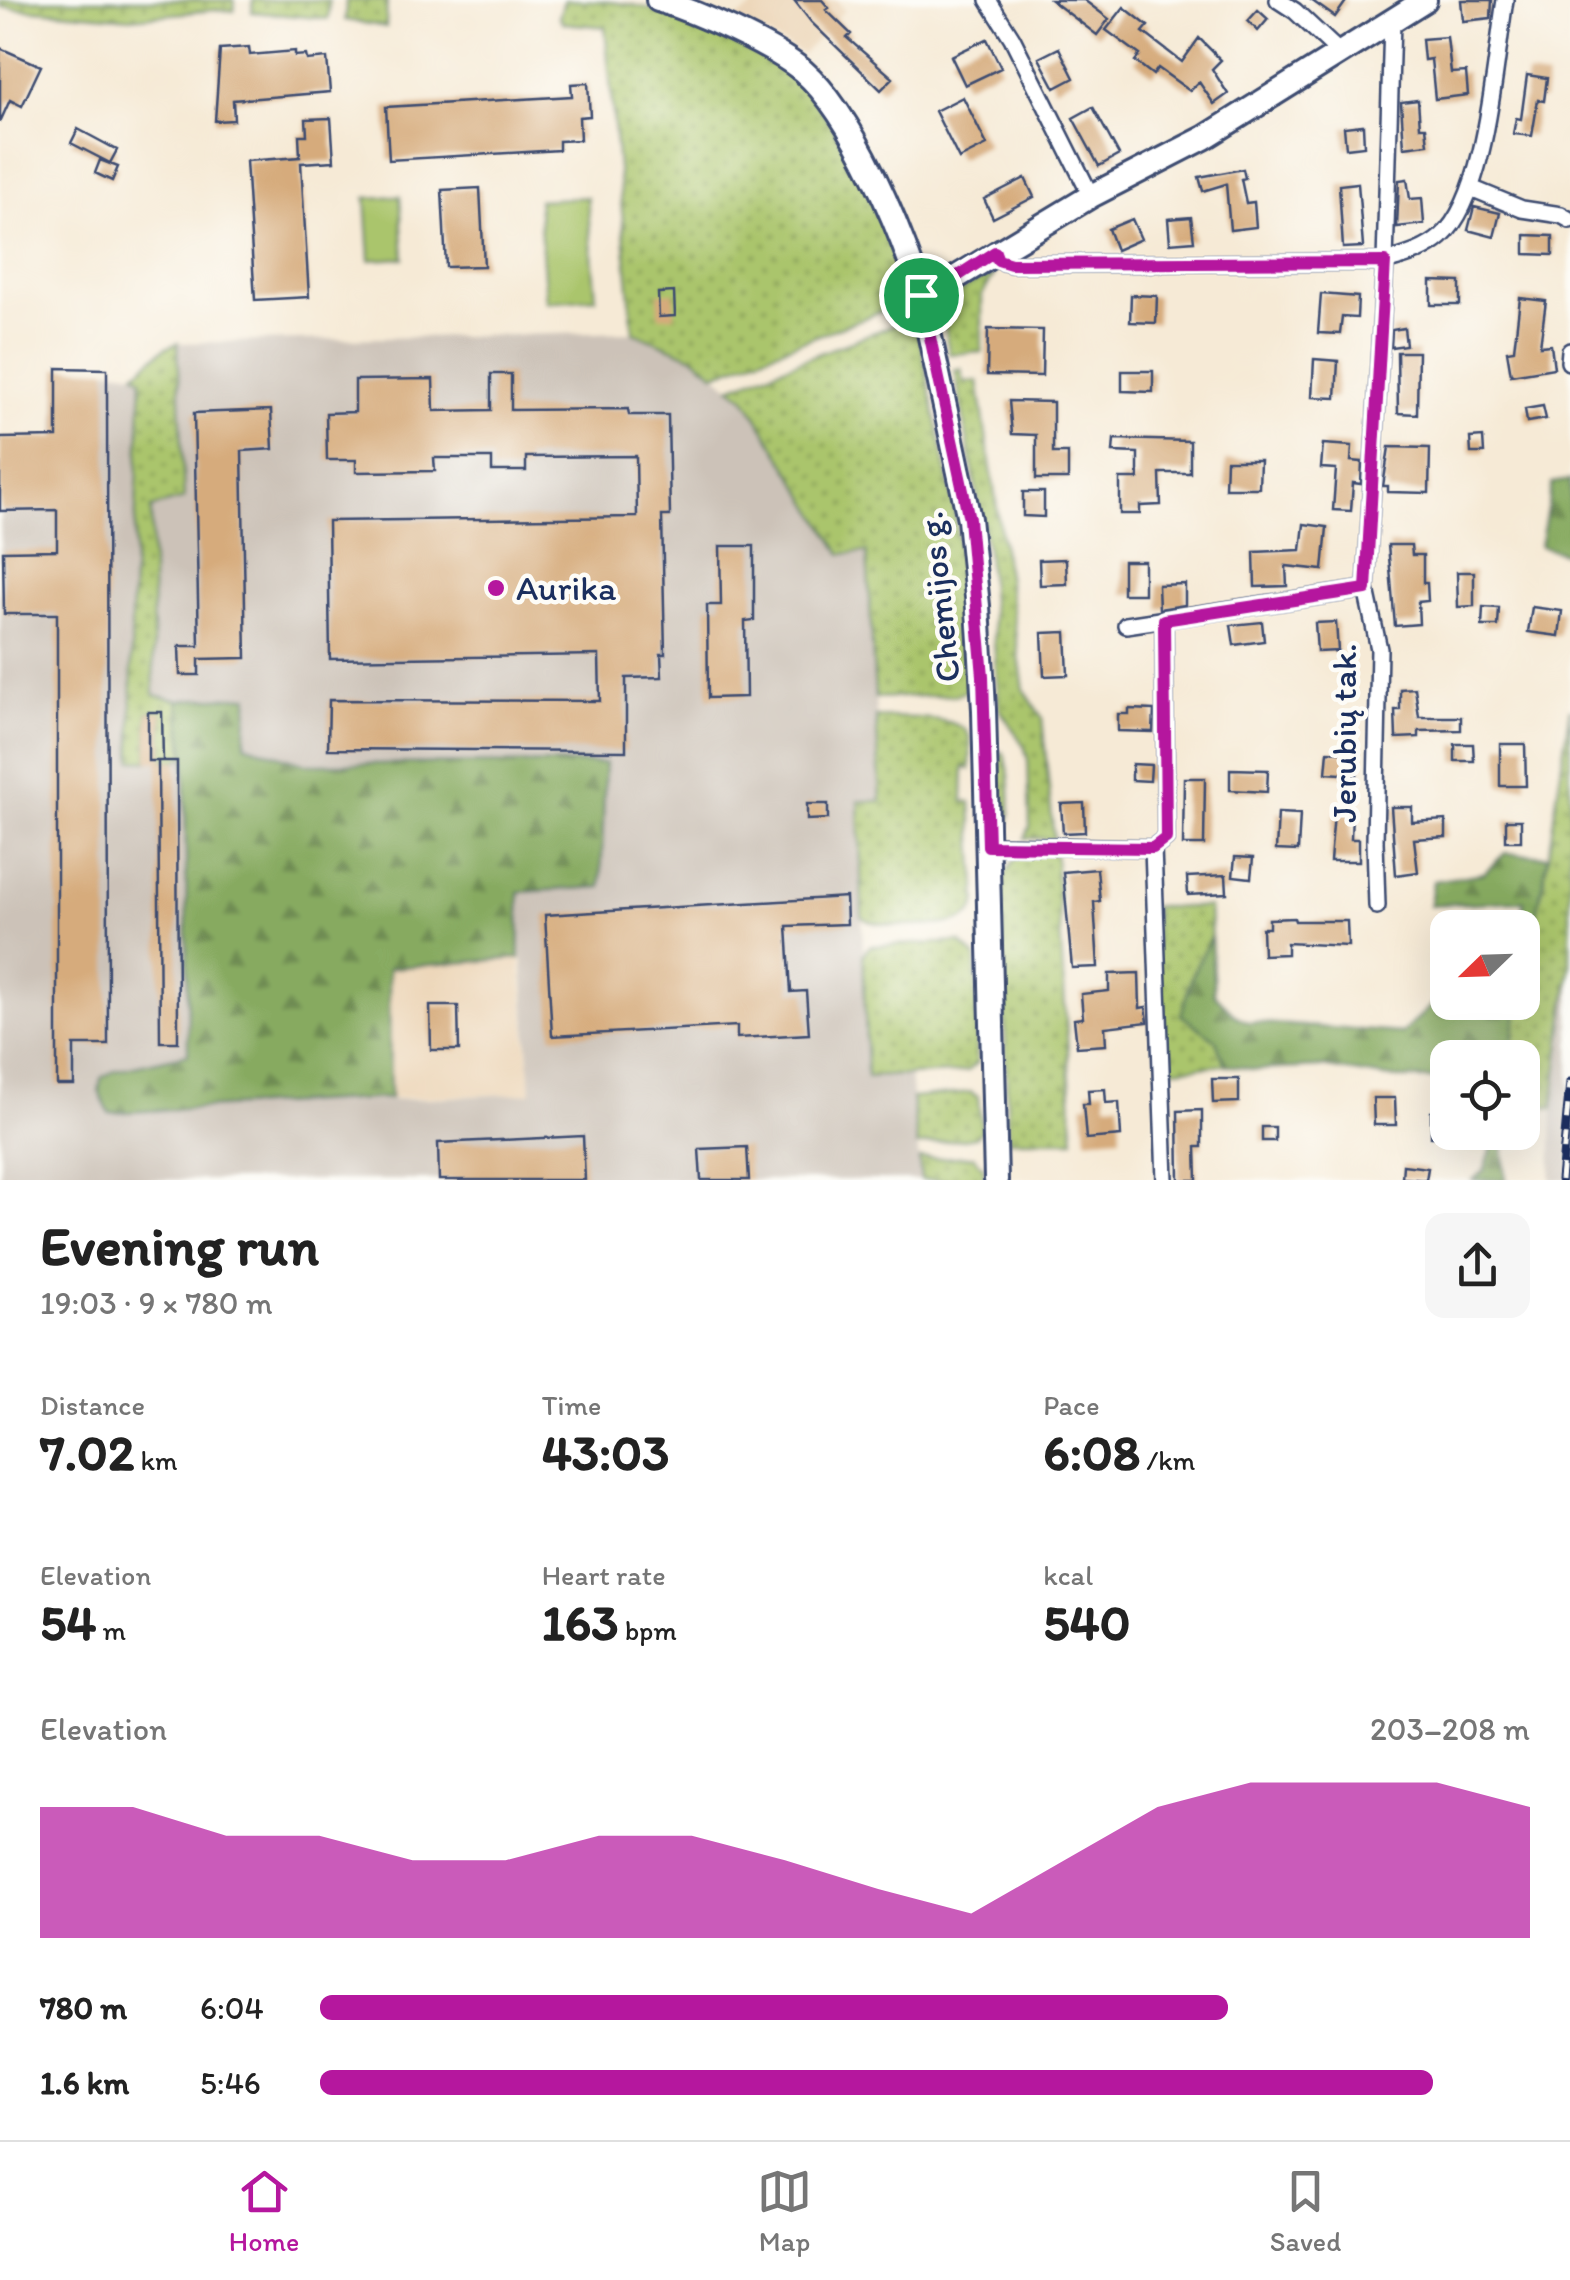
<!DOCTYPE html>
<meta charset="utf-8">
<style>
body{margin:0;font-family:Itim,sans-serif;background:#f6f6f6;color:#222;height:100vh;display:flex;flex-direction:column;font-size:38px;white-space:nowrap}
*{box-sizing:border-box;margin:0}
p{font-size:32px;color:#767676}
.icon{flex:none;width:55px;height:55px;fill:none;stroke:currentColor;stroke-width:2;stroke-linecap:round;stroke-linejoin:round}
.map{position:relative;height:1180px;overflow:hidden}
.sheet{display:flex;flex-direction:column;background:#fff;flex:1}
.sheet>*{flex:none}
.needle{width:65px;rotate:247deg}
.buttons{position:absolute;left:1430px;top:910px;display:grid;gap:20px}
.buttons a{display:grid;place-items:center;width:110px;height:110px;border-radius:20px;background:#fff;box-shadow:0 10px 40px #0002;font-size:50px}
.pin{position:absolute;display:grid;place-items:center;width:85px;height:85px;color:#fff;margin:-42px;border:5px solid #fff;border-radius:50%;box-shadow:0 2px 10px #0007}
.round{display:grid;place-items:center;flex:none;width:105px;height:105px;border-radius:20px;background:#f6f6f6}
.head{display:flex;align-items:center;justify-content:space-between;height:170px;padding:0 40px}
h1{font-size:55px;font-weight:700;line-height:75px}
.stats{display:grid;grid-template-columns:repeat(3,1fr);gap:15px;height:170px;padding:10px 40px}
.stats div{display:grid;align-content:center}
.stats b{font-size:50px;font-weight:700}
.stats small{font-size:28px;font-weight:400}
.stats p{font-size:28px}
.chart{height:280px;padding:20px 40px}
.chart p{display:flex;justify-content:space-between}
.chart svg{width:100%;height:180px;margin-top:10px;fill:#b5179e;opacity:.7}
ul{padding:0 40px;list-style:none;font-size:32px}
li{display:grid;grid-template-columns:160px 120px 1fr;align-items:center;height:75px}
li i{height:25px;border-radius:12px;background:#b5179e}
.menu{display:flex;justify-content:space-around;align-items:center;height:140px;border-top:2px solid #e0e0e0;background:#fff;font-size:28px;color:#767676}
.menu a{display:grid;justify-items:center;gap:5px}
.menu .on{color:#b5179e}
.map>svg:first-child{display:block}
.built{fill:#edd7ba}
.industrial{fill:#ccc2b8}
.green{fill:url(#green-dots);stroke:#627a65;stroke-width:2.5}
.forest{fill:url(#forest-firs);stroke:#516c5f;stroke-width:2.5}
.pitch{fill:#aac56c;stroke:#627a65;stroke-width:2.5}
.building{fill:#d6ab7b}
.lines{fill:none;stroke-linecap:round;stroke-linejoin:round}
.street-casing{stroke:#3c4b70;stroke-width:20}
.secondary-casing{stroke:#3c4b70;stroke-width:28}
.street{stroke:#fff;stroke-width:15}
.secondary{stroke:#fff;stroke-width:22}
.rail-casing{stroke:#1b2f5e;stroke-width:9}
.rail{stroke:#fdfcf7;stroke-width:5;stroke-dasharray:15;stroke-linecap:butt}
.route-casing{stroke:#fff;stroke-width:20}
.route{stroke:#b5179e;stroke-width:12}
.poi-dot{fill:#b5179e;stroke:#fdfcf7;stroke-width:4}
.labels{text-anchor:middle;stroke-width:9;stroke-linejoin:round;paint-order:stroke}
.poi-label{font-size:35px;fill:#1b2f5e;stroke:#fdfcf7;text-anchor:start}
.street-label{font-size:35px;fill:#1b2f5e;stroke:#fdfcf7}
</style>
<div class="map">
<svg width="1570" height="1180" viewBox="0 0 1570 1180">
<defs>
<pattern id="green-dots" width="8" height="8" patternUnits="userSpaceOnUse" patternTransform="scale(2.5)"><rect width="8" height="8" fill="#aac56c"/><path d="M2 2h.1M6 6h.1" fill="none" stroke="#8aa05c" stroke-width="1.8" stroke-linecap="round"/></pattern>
<pattern id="forest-firs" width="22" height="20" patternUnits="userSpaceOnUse" patternTransform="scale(2.5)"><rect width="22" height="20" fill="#87aa60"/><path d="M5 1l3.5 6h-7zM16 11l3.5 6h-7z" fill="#6e8b52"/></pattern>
</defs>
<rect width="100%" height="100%" fill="#fdfcf7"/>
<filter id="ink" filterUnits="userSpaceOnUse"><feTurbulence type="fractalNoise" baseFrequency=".01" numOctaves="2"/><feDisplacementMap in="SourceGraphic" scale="20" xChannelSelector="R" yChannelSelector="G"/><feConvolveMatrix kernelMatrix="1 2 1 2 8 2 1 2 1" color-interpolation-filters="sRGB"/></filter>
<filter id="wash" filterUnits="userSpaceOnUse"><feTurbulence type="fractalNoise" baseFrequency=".0048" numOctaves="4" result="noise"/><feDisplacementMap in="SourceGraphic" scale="40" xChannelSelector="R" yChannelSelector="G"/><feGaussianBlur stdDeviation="2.25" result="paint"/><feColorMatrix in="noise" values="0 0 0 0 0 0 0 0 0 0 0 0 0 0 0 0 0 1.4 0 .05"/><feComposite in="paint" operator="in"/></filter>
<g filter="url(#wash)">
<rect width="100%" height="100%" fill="#f6ead6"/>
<!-- built -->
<path class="built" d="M 764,0 L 837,0 L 845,10 L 803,54 L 736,19 Z
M 520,958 L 531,1093 L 390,1098 L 389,968 Z"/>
<!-- industrial -->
<path class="industrial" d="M 633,332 L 694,357 L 745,398 L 841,554 L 867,552 L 881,802 L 859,802 L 867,1077 L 910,1075 L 921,1180 L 0,1180 L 0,441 L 55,437 L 57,368 L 107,369 L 135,373 L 142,377 L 131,619 L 132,760 L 148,760 L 148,712 L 162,712 L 177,761 L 185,755 L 188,1055 L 116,1070 L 110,1113 L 531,1093 L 518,892 L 601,886 L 605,763 L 306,764 L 245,744 L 248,696 L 178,700 L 154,696 L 151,507 L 184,499 L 178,343 Z
M 1570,967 L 1570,1180 L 1551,1180 L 1553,1108 Z"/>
<!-- green -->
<path class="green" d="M 0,0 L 234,0 L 234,11 L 216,10 L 131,18 L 0,7 Z
M 253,0 L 329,0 L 328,19 L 252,12 Z
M 346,0 L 387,0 L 386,27 L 345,20 Z
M 564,0 C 627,0 662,7 718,36 C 747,51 780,64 803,88 C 853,141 884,230 909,298 L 888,309 L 715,374 L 694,357 L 633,332 L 605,27 L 563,23 L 559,17 Z
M 994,275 L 982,295 L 982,352 L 949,354 C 948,343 942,325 945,314 C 950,292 976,281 994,275 Z
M 909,319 L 917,325 L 955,513 L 971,681 L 966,691 L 956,695 L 875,698 L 867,552 L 841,554 L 745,398 L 731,387 Z
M 178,343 L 184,499 L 151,508 L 154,695 L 178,700 L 185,755 L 177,761 L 163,761 L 162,713 L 148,712 L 148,761 L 132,760 L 131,619 L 142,378 L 135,373 L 165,348 Z
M 961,369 L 964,382 L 978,381 L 1024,689 L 1042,718 L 1054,839 L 1025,838 L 1030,827 L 1028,760 L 1024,746 L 999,708 L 987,551 L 955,370 Z
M 1570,708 L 1570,967 L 1553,1108 L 1523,1104 L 1522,1058 L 1510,1057 L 1509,1053 L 1519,1003 L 1522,1002 L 1523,986 L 1548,856 Z
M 876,717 C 896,718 962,714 969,736 C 972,745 970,759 970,769 L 964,767 L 963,801 L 971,802 L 977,901 C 974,910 972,915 963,919 C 946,928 875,929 862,917 L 859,801 L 881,801 Z
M 1003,752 C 1011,766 1014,821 1004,834 L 998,825 L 997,757 Z
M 1033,852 L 1055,853 L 1074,1140 L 1008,1140 L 1001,880 L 1018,855 Z
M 1154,907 L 1209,907 L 1211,937 L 1193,972 L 1225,1065 L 1161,1070 Z
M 960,942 L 976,957 L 977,1062 L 968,1071 L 955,1073 L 867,1077 L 863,954 L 870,946 Z
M 971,1092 L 978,1097 L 982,1131 L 976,1137 L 917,1146 L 912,1098 Z
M 974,1156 L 984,1168 L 984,1180 L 921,1180 L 919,1159 Z"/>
<!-- forest -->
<path class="forest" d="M 1570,480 L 1570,555 L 1540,546 L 1552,483 Z
M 249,696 L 245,744 L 306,764 L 605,763 L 601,887 L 519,892 L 520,958 L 389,968 L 390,1098 L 109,1113 L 99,1092 L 101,1078 L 116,1070 L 188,1054 L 185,755 L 178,700 Z
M 1505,853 L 1548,856 L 1523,986 L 1522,928 L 1519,927 L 1524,901 L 1430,905 L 1433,881 L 1484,873 Z
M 1211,937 L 1214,994 L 1235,1015 L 1248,1022 L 1402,1033 L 1447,991 L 1448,1002 L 1519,1003 L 1510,1057 L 1448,1058 L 1447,1079 L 1397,1079 L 1322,1067 L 1257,1070 L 1225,1065 L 1216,1040 L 1181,1015 L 1193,972 Z
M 1497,1133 L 1502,1133 L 1506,1180 L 1473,1180 L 1484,1170 Z"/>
<!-- pitch -->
<path class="pitch" d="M 400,196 L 404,258 L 370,260 L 366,198 Z
M 587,197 L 596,298 L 546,302 L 538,200 Z"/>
<g id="blocks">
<!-- building -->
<path class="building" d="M 794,0 L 822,0 L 829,8 L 826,10 L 851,34 L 847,38 L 893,78 L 881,90 L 811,22 Z
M 1051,0 L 1084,0 L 1109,19 L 1097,35 Z
M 1311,0 L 1347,0 L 1335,17 Z
M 1461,0 L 1492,0 L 1491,18 L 1463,21 Z
M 1124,7 L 1148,26 L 1143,32 L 1182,62 L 1199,38 L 1221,60 L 1212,69 L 1228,94 L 1214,104 L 1199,82 L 1190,91 L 1158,68 L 1153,75 L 1135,61 L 1140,55 L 1106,30 Z
M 1258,10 L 1268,19 L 1258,31 L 1248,21 Z
M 1447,37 L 1451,73 L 1466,72 L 1468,95 L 1435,99 L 1431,59 L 1424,60 L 1422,39 Z
M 987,39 L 1001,68 L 965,85 L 951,56 Z
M 249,47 L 250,55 L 295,51 L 295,56 L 306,55 L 307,60 L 327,58 L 330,92 L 233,100 L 234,120 L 215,121 L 220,49 Z
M 0,48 L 41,66 L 22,106 L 10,100 L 0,122 Z
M 1059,48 L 1074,78 L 1055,88 L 1039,58 Z
M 1527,75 L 1547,78 L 1544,101 L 1538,100 L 1532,136 L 1513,134 L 1516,118 L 1521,119 Z
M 588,83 L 590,116 L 579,117 L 580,140 L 559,141 L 559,150 L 389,160 L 386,107 L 572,96 L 571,84 Z
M 963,97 L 987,145 L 959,159 L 935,111 Z
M 1418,100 L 1420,127 L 1426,127 L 1428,144 L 1404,147 L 1401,102 Z
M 1093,107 L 1119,155 L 1099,166 L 1073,118 Z
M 331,118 L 334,161 L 301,163 L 309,297 L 255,300 L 246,161 L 300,157 L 299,135 L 307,135 L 306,119 Z
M 1363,125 L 1364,146 L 1346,148 L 1344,127 Z
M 78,129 L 117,150 L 110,163 L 71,143 Z
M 100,160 L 118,167 L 112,181 L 95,173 Z
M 1243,169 L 1245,178 L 1241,179 L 1246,203 L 1254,202 L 1256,227 L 1230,230 L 1226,184 L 1203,191 L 1199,177 Z
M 1025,178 L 1034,197 L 993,218 L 984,199 Z
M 1407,179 L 1410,199 L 1422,198 L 1424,224 L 1397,227 L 1399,180 Z
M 1358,183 L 1363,247 L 1343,248 L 1339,185 Z
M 480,188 L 484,266 L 446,267 L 442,190 Z
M 1474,207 L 1500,213 L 1494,237 L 1468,230 Z
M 1191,217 L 1194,241 L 1170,243 L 1168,219 Z
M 1132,219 L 1141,239 L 1116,250 L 1108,229 Z
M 1525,235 L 1553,236 L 1553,255 L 1525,254 Z
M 1431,281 L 1460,282 L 1460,305 L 1431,305 Z
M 674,292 L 675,316 L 659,317 L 658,293 Z
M 1321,294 L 1358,297 L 1357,318 L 1342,317 L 1340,334 L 1318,333 Z
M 1131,295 L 1157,296 L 1156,323 L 1130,322 Z
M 1520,298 L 1546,301 L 1540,346 L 1551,345 L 1554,368 L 1511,375 L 1507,351 L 1514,350 Z
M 1404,328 L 1406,345 L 1391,347 L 1392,330 Z
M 988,329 L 1043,330 L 1042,376 L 987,375 Z
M 1397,352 L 1418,352 L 1417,414 L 1398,413 Z
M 1314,359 L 1338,361 L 1336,398 L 1312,397 Z
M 57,368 L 107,369 L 108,1045 L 74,1045 L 74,1085 L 57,1085 L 57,614 L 4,614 L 3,551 L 57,550 L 57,510 L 0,511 L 0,438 L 57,437 Z
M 1122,371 L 1153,371 L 1153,392 L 1122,391 Z
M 491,374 L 511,374 L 511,410 L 628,409 L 629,415 L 668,415 L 670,516 L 662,516 L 665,654 L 661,654 L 662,677 L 626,678 L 626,751 L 328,749 L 329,700 L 600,701 L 599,655 L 330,659 L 328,521 L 637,517 L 636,456 L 526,457 L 526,471 L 492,471 L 492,458 L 434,458 L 435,471 L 356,472 L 356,460 L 327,460 L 326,413 L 355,412 L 355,380 L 433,379 L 434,411 L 491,410 Z
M 1009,401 L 1053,402 L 1053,453 L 1068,453 L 1068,479 L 1036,479 L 1036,435 L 1012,434 Z
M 1543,406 L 1546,419 L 1527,422 L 1525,409 Z
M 271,410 L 273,449 L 242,451 L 246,658 L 199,659 L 199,675 L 180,675 L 179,646 L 199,646 L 194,413 Z
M 1483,437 L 1484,453 L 1471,453 L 1470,438 Z
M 1114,439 L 1190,441 L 1190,473 L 1160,473 L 1161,505 L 1140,506 L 1140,514 L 1120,514 L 1120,479 L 1138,479 L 1138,453 L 1113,452 Z
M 1323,444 L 1352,446 L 1351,461 L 1362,462 L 1361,484 L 1353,483 L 1351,511 L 1333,510 L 1336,469 L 1321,468 Z
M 1389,447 L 1430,448 L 1429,493 L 1388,492 L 1388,486 L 1383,486 Z
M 1226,460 L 1260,460 L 1259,488 L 1225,488 Z
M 1023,492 L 1044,492 L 1044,517 L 1023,516 Z
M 1304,524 L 1327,527 L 1323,570 L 1286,566 L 1287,586 L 1255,587 L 1254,552 L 1301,550 Z
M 1388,545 L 1411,545 L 1412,555 L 1423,555 L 1423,583 L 1427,583 L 1428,601 L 1418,602 L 1419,624 L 1395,626 Z
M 720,546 L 754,546 L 754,620 L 745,621 L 746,697 L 708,698 L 707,605 L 721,605 Z
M 1066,559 L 1067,584 L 1040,585 L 1039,560 Z
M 1123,561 L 1144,561 L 1144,594 L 1123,594 Z
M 1457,572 L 1474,572 L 1474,606 L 1458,607 Z
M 1185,584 L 1185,605 L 1159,609 L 1158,585 Z
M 1483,607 L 1499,608 L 1498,626 L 1482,626 Z
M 1532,607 L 1562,611 L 1559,636 L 1528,632 Z
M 1262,622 L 1264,641 L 1234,645 L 1231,625 Z
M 1336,622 L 1338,651 L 1317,652 L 1315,623 Z
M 1066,632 L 1068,675 L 1044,676 L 1042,633 Z
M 1415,688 L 1419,717 L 1461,717 L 1461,730 L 1419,731 L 1419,737 L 1396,738 L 1395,710 L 1400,710 L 1400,689 Z
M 1129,709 L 1154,710 L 1153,732 L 1118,731 L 1118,714 L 1129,714 Z
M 148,712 L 162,712 L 163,761 L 159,761 L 177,761 L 178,1042 L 160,1042 L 158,761 L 148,761 Z
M 1455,744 L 1473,744 L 1474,761 L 1455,761 Z
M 1500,744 L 1525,744 L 1526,786 L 1500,786 Z
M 1328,751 L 1358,753 L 1357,775 L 1326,773 Z
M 1132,764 L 1151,765 L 1150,781 L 1132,780 Z
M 1230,769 L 1268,770 L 1267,792 L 1230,790 Z
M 1184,778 L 1205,778 L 1204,845 L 1183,845 Z
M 1084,803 L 1085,832 L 1063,833 L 1061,804 Z
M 807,804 L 828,804 L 828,819 L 807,820 Z
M 1391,807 L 1412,807 L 1412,822 L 1446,820 L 1446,837 L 1414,839 L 1418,872 L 1396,875 Z
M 1278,813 L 1300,814 L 1298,851 L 1276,850 Z
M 1334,813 L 1352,813 L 1351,839 L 1359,839 L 1359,861 L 1330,861 Z
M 1506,820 L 1521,820 L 1521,841 L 1506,841 Z
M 1235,857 L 1253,858 L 1251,878 L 1233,876 Z
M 1097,869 L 1100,901 L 1094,902 L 1098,967 L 1072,968 L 1063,872 Z
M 1226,875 L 1227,893 L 1188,895 L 1187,877 Z
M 846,897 L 847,924 L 787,926 L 791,992 L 806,991 L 809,1034 L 737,1038 L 737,1026 L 552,1036 L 545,915 Z
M 1294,918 L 1295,921 L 1347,921 L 1348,946 L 1287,943 L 1287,954 L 1263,955 L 1262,928 L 1269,928 L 1269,919 Z
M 1139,973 L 1140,1008 L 1146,1007 L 1148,1022 L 1105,1027 L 1106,1045 L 1077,1047 L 1074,1019 L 1083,1018 L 1081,994 L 1109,991 L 1109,974 Z
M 430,1006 L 458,1006 L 459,1050 L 431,1050 Z
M 1212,1079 L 1239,1079 L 1239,1102 L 1213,1103 Z
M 1105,1089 L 1106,1103 L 1119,1102 L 1121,1136 L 1086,1139 L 1083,1104 L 1089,1104 L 1088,1090 Z
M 1373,1098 L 1395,1098 L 1396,1125 L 1374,1125 Z
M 1202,1110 L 1202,1147 L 1196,1147 L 1197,1180 L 1179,1180 L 1178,1111 Z
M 1448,1111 L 1448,1137 L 1431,1137 L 1431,1112 Z
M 1262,1127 L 1275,1127 L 1275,1141 L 1262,1141 Z
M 583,1136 L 585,1180 L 439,1180 L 438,1143 Z
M 747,1147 L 749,1180 L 701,1180 L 699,1149 Z
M 1403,1165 L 1428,1168 L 1426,1180 L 1402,1178 Z"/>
</g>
</g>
<g filter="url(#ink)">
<use href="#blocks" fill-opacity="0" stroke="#3c4b70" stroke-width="2.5"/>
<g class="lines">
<defs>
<path id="street" d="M 988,0 L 1012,38 L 1091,196
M 1278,0 L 1295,11 L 1340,53
M 1471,188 L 1522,209 L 1561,215 L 1570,220
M 995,252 L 998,260 L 1011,264 L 1385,262 C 1405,256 1425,251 1441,237 C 1487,196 1495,61 1505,0
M 1569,362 L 1570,351
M 1164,619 L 1166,838 L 1153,848 L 1165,1180
M 1126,625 L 1366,589
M 988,845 L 1153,848
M 1377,906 L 1375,841 L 1379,649 L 1366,589 L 1385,262 L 1392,21"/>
<path id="secondary" d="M 658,0 C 697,12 772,45 803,71 C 854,115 901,231 921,295
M 996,1180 L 984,710 L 978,606 L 969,519 L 921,295 L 942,286 L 1091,196 L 1204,138 L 1425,0"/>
</defs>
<!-- street casing -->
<use href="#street" class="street-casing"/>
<!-- secondary casing -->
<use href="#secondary" class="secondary-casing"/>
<!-- street -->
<use href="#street" class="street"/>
<!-- secondary -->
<use href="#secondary" class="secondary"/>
<defs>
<path id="rail" d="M 1561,1180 L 1570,1082"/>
</defs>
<!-- rail casing -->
<use href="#rail" class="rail-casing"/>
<!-- rail -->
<use href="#rail" class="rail"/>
</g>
</g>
<g class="lines" filter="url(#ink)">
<defs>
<path id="route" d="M 995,252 L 998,260 L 1011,264 L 1385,262 L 1366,589 L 1164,620 L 1166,838 L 1153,848 L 988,846 L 983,676 L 969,519 L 921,295 L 942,286 Z"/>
</defs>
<!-- route casing -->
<use href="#route" class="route-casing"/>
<!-- route -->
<use href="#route" class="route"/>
</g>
<!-- markers -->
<circle class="poi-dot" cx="496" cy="588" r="10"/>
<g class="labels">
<!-- poi labels -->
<g class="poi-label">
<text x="516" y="600">Aurika</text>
</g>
<!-- street labels -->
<g class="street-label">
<text transform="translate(939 597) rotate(-96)" y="12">Chemijos g.</text>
<text transform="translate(1344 733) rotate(-90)" y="12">Jerubių tak.</text>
</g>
</g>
</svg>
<div class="buttons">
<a><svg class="needle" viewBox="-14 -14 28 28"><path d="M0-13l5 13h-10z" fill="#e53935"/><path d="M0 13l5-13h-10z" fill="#767676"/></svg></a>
<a><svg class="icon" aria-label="locate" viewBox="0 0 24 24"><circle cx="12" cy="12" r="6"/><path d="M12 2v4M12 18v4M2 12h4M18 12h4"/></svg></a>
</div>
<div class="pin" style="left:921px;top:295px;background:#1e9e55"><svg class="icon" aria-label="arrive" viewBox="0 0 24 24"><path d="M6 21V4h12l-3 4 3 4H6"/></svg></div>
</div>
<section class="sheet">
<div class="head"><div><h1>Evening run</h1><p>19:03 · 9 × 780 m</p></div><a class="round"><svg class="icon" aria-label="share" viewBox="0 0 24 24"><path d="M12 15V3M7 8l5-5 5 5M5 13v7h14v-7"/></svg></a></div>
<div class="stats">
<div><p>Distance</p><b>7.02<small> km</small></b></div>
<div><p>Time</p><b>43:03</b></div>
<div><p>Pace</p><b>6:08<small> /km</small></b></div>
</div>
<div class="stats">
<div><p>Elevation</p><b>54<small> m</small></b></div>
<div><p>Heart rate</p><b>163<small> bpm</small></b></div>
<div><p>kcal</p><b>540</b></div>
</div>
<div class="chart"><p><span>Elevation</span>203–208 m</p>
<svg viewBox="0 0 160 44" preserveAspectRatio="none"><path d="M0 44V12L10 12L20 19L30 19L40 25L50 25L60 19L70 19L80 25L90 32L100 38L110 25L120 12L130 6L140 6L150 6L160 12V44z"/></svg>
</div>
<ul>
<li><b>780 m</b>6:04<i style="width:75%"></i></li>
<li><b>1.6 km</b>5:46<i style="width:92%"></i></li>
</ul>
</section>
<nav class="menu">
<a class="on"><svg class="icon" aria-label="home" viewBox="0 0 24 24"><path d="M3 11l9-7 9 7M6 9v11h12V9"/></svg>Home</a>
<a><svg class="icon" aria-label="map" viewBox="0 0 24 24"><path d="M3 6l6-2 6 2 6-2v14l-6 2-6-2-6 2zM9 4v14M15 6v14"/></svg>Map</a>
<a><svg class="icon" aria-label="saved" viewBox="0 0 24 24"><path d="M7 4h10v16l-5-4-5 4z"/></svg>Saved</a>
</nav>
